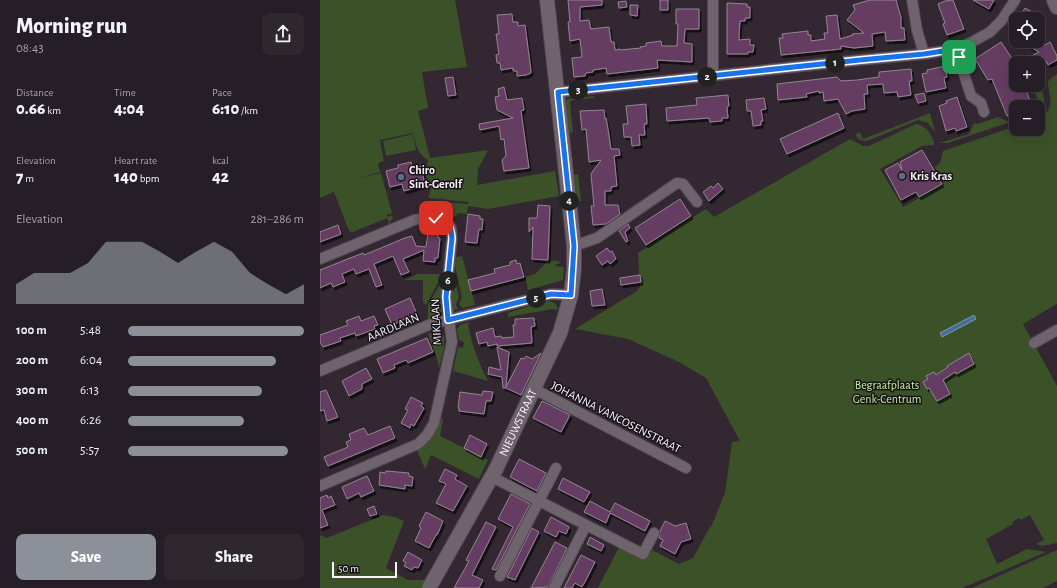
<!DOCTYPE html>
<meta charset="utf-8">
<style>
body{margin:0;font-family:"Alegreya Sans",sans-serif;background:#2e272e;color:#f1f3f6;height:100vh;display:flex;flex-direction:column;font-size:15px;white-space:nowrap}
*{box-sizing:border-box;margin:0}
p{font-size:13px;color:#a4a2a7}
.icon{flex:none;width:22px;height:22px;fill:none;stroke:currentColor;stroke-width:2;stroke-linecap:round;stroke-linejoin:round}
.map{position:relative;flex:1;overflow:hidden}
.panel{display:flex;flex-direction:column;background:#261e26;width:320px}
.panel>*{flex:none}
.fabs{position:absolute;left:689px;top:12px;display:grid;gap:8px}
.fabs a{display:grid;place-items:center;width:36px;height:36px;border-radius:8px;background:#261e26;box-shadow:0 4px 16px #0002,0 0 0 1px #423c43;font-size:20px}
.scale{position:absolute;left:12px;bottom:10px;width:65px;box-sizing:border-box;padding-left:4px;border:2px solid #faf2f9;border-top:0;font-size:11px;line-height:14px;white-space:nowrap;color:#faf2f9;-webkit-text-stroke:3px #181318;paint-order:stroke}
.pin{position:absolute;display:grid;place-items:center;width:34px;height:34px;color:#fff;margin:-17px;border-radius:8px;box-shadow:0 2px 6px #0006}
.km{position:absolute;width:20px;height:20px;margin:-10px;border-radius:50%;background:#222;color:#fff;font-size:11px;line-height:20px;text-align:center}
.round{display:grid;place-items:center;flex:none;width:42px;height:42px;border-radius:8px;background:#2e272e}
.summary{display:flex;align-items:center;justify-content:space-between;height:68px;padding:0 16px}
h1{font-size:22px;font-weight:800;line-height:30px}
.metrics{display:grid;grid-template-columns:repeat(3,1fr);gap:6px;height:68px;padding:4px 16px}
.metrics div{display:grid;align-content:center}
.metrics b{font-size:17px;font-weight:800}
.metrics small{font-size:11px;font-weight:400}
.metrics p{font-size:11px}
.chart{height:112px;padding:8px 16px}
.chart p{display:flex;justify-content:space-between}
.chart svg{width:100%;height:72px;margin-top:4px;fill:#8c9099;opacity:.7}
.primary-button{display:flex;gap:8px;margin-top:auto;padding:8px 16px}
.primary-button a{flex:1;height:46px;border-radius:8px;background:#8c9099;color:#fff;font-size:16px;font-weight:800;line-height:46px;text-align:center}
.primary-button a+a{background:#2e272e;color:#f1f3f6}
ul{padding:0 16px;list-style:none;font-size:13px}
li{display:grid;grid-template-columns:64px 48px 1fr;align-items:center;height:30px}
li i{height:10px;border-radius:5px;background:#8c9099}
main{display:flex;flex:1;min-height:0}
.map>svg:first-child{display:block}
.green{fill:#3b5128}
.water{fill:#456f94;stroke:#7b96b2}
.building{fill:#653e62;stroke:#938591;filter:url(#shadow)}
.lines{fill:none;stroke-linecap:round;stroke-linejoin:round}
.street-casing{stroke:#514750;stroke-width:12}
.secondary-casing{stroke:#514750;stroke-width:16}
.street{stroke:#6f636e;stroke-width:10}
.secondary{stroke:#6f636e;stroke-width:14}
.route-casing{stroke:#fff;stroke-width:8}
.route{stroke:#1a73e8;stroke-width:5}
.service-dot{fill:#5c6f8a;stroke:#181318;stroke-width:1.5}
.labels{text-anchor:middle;stroke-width:3;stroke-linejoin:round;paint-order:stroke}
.poi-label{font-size:12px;font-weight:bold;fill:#faf2f9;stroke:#181318;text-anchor:start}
.street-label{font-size:12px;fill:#faf2f9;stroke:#181318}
.park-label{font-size:12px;fill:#c5eda3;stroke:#181318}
</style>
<main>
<section class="panel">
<div class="summary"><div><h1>Morning run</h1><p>08:43</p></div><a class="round"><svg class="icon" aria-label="share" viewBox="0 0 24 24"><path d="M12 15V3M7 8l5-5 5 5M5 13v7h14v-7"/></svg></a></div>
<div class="metrics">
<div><p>Distance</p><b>0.66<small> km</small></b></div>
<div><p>Time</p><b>4:04</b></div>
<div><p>Pace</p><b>6:10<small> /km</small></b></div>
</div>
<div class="metrics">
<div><p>Elevation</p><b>7<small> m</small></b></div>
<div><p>Heart rate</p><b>140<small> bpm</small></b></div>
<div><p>kcal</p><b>42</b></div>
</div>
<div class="chart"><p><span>Elevation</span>281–286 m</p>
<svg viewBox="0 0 160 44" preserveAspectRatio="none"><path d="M0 44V32L10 25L20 25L30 25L40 19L50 6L60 6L70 6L80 12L90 19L100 12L110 6L120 12L130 25L140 32L150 38L160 32V44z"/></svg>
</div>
<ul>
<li><b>100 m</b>5:48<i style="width:100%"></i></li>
<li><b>200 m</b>6:04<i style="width:84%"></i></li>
<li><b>300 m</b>6:13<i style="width:76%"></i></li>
<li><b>400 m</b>6:26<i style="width:66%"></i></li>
<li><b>500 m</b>5:57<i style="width:91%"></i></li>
</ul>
<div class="primary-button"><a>Save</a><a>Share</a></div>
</section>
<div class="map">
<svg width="737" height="588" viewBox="0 0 737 588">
<defs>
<filter id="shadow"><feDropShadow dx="2" dy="3" stdDeviation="0" flood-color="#0009"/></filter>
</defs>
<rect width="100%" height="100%" fill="#332832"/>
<!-- green -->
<path class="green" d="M 0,0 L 135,0 L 147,67 L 102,72 L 108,108 L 98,111 L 110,158 L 168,150 L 158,169 L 157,185 L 235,171 L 239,196 L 168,209 L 148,206 L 147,214 L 139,213 L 131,219 L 125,215 L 127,209 L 105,206 L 105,202 L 108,201 L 148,204 L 149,202 L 108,198 L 112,186 L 105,174 L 108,160 C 96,152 97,146 93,133 L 60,140 L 64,161 L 58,163 L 60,172 L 39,178 L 61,173 L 72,213 L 67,215 L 67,217 L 73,215 L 72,220 L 70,221 L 70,224 L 69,224 L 67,218 L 33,232 L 31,232 L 29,231 L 14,192 L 0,198 Z
M 737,74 L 737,304 L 703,324 L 737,386 L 737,543 L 722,546 L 716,544 L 724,540 L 710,515 L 701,520 L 699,518 L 692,522 L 693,524 L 666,539 L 677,564 L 707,549 L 726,552 L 642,588 L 278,588 L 299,547 L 325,559 L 330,549 L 359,564 L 373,558 L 390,527 L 392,525 L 405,493 L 412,442 L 420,441 L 386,378 L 359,362 L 308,339 L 255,329 L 317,291 L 320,287 L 318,253 L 386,209 L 394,217 L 530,139 L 543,146 L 549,146 L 596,124 C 607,126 610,133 614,142 L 614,145 L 602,146 L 560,169 L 583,207 L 624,184 L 615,167 L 620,163 L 623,151 L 696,126 L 696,129 L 718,129 L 718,118 C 733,110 731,105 729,89 C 728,86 727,82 729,80 C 731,78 735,76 737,74 Z
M 720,85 C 723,92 725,99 724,107 L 718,112 L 718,110 L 721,109 L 713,88 Z
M 274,96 L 274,98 L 252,100 L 250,103 L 253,132 L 249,133 L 246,102 L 247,99 Z
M 610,113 L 615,132 L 608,123 L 598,120 L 550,140 C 544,141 540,142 536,136 L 536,134 L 540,132 L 543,139 Z
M 678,117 L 689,122 L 696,120 L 628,143 L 619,143 L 649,134 L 654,123 L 658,124 Z
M 93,134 L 96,150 L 66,156 L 63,141 Z
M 258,174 L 261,201 L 257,201 L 254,175 Z
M 142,256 L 155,305 L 143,308 L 140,306 L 139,304 L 142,298 L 135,266 L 136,257 Z
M 228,261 L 240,261 L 239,264 L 236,264 L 235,266 L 244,267 L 243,280 L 208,290 L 205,277 L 215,274 Z
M 98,274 L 119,274 L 121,277 L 106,305 L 103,302 L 103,280 L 84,280 Z
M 124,277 L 122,312 L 120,312 L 117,315 L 108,320 L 108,305 Z
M 134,285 L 136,285 L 139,296 L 136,305 L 138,309 L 133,310 L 130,291 L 134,292 Z
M 229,301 L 235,303 L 238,308 L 237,310 L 232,309 L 188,317 L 188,313 L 222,302 Z
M 150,322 L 148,324 C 152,346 158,361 168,381 L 133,371 L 138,347 L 143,348 L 144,342 L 139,340 L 137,330 L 140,325 Z
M 112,332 L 118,332 L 124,336 L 124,348 L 119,368 L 117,358 L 108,334 Z
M 120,418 L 123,419 L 120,436 L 168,460 L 159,479 L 111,455 L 105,469 L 97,450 Z
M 63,515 L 75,517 L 84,521 L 66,568 L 88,580 L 105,580 L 101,588 L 0,588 L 0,535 L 7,538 Z
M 737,550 L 737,581 L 723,588 L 652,588 Z"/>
<!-- water -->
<path class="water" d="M 654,315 L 656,319 L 622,337 L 620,333 Z"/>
<!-- building -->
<path class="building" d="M 248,0 L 282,0 L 282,5 L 260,7 L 260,21 L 269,20 L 271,29 L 289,27 L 291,42 L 294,42 L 295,50 L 300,49 L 300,50 L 321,48 L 320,47 L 326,46 L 326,43 L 341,41 L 342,46 L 357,46 L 358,24 L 356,24 L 356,9 L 379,9 L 379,29 L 365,29 L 364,43 L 372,44 L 372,62 L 337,60 L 338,68 L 287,74 L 286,68 L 273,70 L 273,72 L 266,73 L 265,76 L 254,77 L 252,58 L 262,57 L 260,39 L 250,41 L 248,22 L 250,22 Z
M 340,0 L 348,0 L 348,10 L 340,10 Z
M 550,0 L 576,0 L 581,17 L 581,28 L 584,28 L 585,40 L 566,41 L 565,32 L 552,34 L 553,46 L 534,48 L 521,46 L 521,49 L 461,55 L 459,38 L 463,38 L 462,34 L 488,31 L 488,35 L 491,35 L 491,41 L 505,39 L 504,33 L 508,33 L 506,16 L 517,15 L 520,39 L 533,35 L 532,34 L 544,33 L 527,20 L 535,10 L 533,5 Z
M 633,0 L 644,29 L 627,35 L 623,24 L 625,23 L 618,4 L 625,1 Z
M 653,0 L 674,0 L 669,9 Z
M 306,1 L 307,7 L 299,8 L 298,2 Z
M 407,3 L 427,4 L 427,7 L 430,7 L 430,18 L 425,18 L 425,21 L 420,21 L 419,35 L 419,40 L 430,39 L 430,45 L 434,45 L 433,52 L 428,52 L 428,54 L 407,54 Z
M 310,5 L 318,5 L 317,16 L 310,15 Z
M 705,8 L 714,13 L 711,19 L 698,19 Z
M 192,14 L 193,22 L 198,22 L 198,26 L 205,25 L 211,71 L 211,73 L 206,75 L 197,76 L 197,71 L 193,71 L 193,68 L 181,70 L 180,63 L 177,63 L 176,55 L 179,54 L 176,34 L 179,34 L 177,15 Z
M 700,41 L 717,41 L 725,45 L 730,42 L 737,56 L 737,60 L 728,65 L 726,61 L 721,63 L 716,63 L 713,55 L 719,52 Z
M 681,42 L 695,63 L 690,63 L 696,78 L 696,85 L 704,85 L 711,103 L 701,107 L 696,107 L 696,112 L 687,116 L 672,79 L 668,80 L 655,59 Z
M 625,66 L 627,77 L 624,78 L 626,88 L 606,92 L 602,74 L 607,73 L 607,70 Z
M 591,69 L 592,81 L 589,81 L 591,95 L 578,97 L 577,92 L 564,93 L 563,84 L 547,85 L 548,94 L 544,94 L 545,109 L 532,111 L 526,114 L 518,99 L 504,101 L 503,92 L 499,93 L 499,91 L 486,94 L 487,97 L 458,100 L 457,84 L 517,77 L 521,81 L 537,80 L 559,77 L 559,72 Z
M 133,77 L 136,95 L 128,96 L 125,78 Z
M 184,87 L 187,100 L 202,98 L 204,110 L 201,111 L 209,168 L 184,171 L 182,160 L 186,156 L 184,139 L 181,140 L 179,126 L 160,130 L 159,124 L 193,118 L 177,110 L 175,97 L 179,96 L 178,89 Z
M 604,93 L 606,101 L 598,103 L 595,95 Z
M 408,95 L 409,106 L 407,107 L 408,118 L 402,118 L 402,121 L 390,122 L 389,118 L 347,121 L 346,108 L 377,105 L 376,98 Z
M 637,97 L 647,127 L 636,131 L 635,128 L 626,131 L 619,106 L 627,103 L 626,101 Z
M 444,98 L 446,109 L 441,110 L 443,121 L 441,121 L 441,125 L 433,126 L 431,111 L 427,111 L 426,100 Z
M 326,104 L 327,124 L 324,124 L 325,135 L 319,135 L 320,145 L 312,146 L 311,137 L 304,137 L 303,124 L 308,124 L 306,106 Z
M 284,110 L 285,119 L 286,118 L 288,129 L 291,149 L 299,149 L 300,155 L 294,156 L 297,186 L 291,187 L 291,191 L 285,191 L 285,205 L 298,205 L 300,214 L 286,224 L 273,225 L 271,206 L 274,206 L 271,174 L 281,160 L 269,162 L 266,129 L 262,130 L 260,111 Z
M 518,113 L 524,128 L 467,154 L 460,139 Z
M 602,150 L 622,184 L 599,197 L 596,192 L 581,200 L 565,170 L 578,163 L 582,170 L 580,162 Z
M 91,162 L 92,168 L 101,166 L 105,185 L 84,191 L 82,184 L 70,187 L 66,171 L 78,168 L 78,165 Z
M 398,183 L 403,189 L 389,201 L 383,192 L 391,186 L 393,188 Z
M 360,199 L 371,216 L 326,245 L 315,228 Z
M 218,205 L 230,206 L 228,260 L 212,259 L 213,227 L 209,232 L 209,218 L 217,218 Z
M 148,214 L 160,216 L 160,219 L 163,219 L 162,230 L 159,229 L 157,243 L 145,242 Z
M 308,224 L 310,228 L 305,232 L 308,241 L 306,242 L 299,231 Z
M 18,225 L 21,234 L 0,242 L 0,232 Z
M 108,233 L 118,234 L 118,238 L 120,238 L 118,258 L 115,258 L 115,262 L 103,261 L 104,250 L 83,259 L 89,272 L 81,275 L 73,256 L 54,264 L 62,285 L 56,287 L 49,269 L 36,274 L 34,269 L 22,274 L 25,282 L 13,287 L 11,283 L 0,288 L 0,270 L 43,253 L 44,255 L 85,238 L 92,236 L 96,246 L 106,247 Z
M 287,248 L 290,252 L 292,251 L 296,259 L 290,264 L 288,261 L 282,265 L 276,256 Z
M 196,260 L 197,264 L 200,263 L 204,277 L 151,291 L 148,280 L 175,273 L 174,269 L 190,265 L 190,262 Z
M 320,275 L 321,282 L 301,285 L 300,278 Z
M 282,289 L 285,305 L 272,306 L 270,291 Z
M 90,298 L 97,314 L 72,325 L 65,309 Z
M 39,316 L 41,321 L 54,316 L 58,325 L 54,326 L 55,329 L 36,336 L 35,333 L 20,338 L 21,341 L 3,347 L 0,342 L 0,335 L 28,325 L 26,321 Z
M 214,318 L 215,326 L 211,327 L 212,343 L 177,346 L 177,344 L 168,346 L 167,342 L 159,344 L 156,333 L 173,328 L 175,337 L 181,336 L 182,338 L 194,337 L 193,325 L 195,325 L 195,319 Z
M 107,338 L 113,352 L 88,363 L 86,360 L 74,365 L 75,368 L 63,373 L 57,359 Z
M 177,347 L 189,352 L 186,387 L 201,358 L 204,359 L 206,356 L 212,359 L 221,353 L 201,395 L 186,388 L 183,388 L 182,377 L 168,374 L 169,367 L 181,370 Z
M 649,353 L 654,364 L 636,374 L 635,372 L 623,380 L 630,394 L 617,401 L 609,388 L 607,389 L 603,382 L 608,379 L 606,376 L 614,372 L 616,375 L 628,367 L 627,366 Z
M 46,368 L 52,379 L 42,384 L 42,389 L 29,396 L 22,381 Z
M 6,390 L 18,417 L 7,421 L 4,410 L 0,411 L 0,392 Z
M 163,391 L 173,392 L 171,401 L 166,401 L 164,414 L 139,411 L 139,408 L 138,408 L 140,392 L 162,395 Z
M 91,397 L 103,403 L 101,406 L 104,408 L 94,426 L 91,424 L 90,428 L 81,423 L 88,410 L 85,409 Z
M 222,401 L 250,415 L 241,432 L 213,418 Z
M 70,426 L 75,438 L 8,466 L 4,457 L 28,447 L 26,442 L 31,440 L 29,434 L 44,428 L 48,435 Z
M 150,435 L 167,444 L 161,457 L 144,448 Z
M 199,459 L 226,473 L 217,491 L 190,477 Z
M 125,469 L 137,475 L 135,479 L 147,486 L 133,511 L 116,503 L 126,484 L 119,481 Z
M 66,471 L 89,473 L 89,476 L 93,477 L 92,486 L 85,485 L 85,489 L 59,485 L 60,472 L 65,473 Z
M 47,476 L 54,491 L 41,497 L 39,493 L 27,499 L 22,487 Z
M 243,478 L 270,492 L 264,502 L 238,489 Z
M 191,494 L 210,504 L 176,570 L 172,569 L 193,527 L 178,519 Z
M 7,495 L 8,498 L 11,496 L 15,505 L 2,510 L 8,525 L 0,528 L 0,498 Z
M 270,501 L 290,512 L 295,503 L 330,521 L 325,531 L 290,513 L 286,523 L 264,512 Z
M 54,506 L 57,514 L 50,516 L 47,509 Z
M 106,512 L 123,521 L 119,531 L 117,535 L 116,535 L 109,548 L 95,541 L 101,528 L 99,526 Z
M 231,517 L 249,527 L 246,534 L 239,531 L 236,537 L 224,531 Z
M 345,521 L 355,526 L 366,523 L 371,539 L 361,542 L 355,554 L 340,546 L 343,540 L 339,538 L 340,531 Z
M 166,522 L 176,527 L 152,575 L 163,580 L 159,588 L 134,588 L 149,561 L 146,560 Z
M 212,528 L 219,532 L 195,580 L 187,577 Z
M 270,537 L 284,545 L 281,551 L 267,544 Z
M 235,542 L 247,548 L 228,587 L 211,588 Z
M 88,552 L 102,560 L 98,568 L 94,567 L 92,570 L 84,566 L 86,563 L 83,561 Z
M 261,555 L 275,562 L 266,580 L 262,587 L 255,583 L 252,588 L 244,588 Z"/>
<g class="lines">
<defs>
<path id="street" d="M 393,0 L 393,76
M 592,0 L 597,30 L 604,54
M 636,49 L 651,96 L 661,103 L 664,112
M 238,92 L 540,60 L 604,54 L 636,49 L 652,42 L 670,32 L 682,20 L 695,0
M 254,246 L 277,238 L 357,183 L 363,184 L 377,202
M 0,259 L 94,220 C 105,217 125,214 131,228 C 132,231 131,235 132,238 L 126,297 L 132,342 L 114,423 L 107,435 L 98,444 L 0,486
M 714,343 L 737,330
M 0,371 L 111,324 L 231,294 L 251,295
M 214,389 L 366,468
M 172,477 L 323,554 L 334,533
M 180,576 L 236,468
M 234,588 L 266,525"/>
<g id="secondary">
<path d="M 734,0 L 737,7"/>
<path id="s1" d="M 109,588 L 176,469 L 240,333 L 251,295 L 254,269 L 254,246 L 227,0"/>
</g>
</defs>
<!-- street casing -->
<use href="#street" class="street-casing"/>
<!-- secondary casing -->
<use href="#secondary" class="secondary-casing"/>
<!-- street -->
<use href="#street" class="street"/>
<!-- secondary -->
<use href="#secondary" class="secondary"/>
</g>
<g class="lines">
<defs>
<path id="route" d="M 116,218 C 129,222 131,225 132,238 L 126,297 L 128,320 L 231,294 L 251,295 L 254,246 L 238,92 L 540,60 L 604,54 L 636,49 L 639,57"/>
</defs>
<!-- route casing -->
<use href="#route" class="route-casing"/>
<!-- route -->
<use href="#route" class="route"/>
</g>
<!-- markers -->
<g class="service-dot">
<circle cx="582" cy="176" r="4"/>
<circle cx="81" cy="177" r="4"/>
</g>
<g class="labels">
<!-- poi labels -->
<g class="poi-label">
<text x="89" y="174">Chiro<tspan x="89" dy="14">Sint-Gerolf</tspan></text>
<text x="590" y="180">Kris Kras</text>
</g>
<!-- street labels -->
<g class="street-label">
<text transform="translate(116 322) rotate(-93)" y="4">MIKLAAN</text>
<text transform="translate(73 327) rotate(-23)" y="4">AARDLAAN</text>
<text transform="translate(296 417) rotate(27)" y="4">JOHANNA VANCOSENSTRAAT</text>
<text dy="4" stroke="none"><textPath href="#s1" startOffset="188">NIEUWSTRAAT</textPath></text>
</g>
<!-- park labels -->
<g class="park-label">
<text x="567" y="389">Begraafplaats<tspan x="567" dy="14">Genk-Centrum</tspan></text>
</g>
</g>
</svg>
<div class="fabs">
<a><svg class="icon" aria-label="locate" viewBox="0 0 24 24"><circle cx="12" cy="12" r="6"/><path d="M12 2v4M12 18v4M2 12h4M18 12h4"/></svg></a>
<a>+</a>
<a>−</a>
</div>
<div class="scale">50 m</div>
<div class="pin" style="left:639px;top:57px;background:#1e9e55"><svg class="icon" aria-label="arrive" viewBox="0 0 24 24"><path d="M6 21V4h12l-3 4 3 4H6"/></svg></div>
<div class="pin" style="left:116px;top:218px;background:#d93025"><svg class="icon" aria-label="check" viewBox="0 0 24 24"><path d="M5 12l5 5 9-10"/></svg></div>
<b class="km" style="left:515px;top:63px">1</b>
<b class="km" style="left:387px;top:77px">2</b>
<b class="km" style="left:258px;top:90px">3</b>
<b class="km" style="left:249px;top:201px">4</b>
<b class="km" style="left:216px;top:298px">5</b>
<b class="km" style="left:128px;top:281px">6</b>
</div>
</main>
